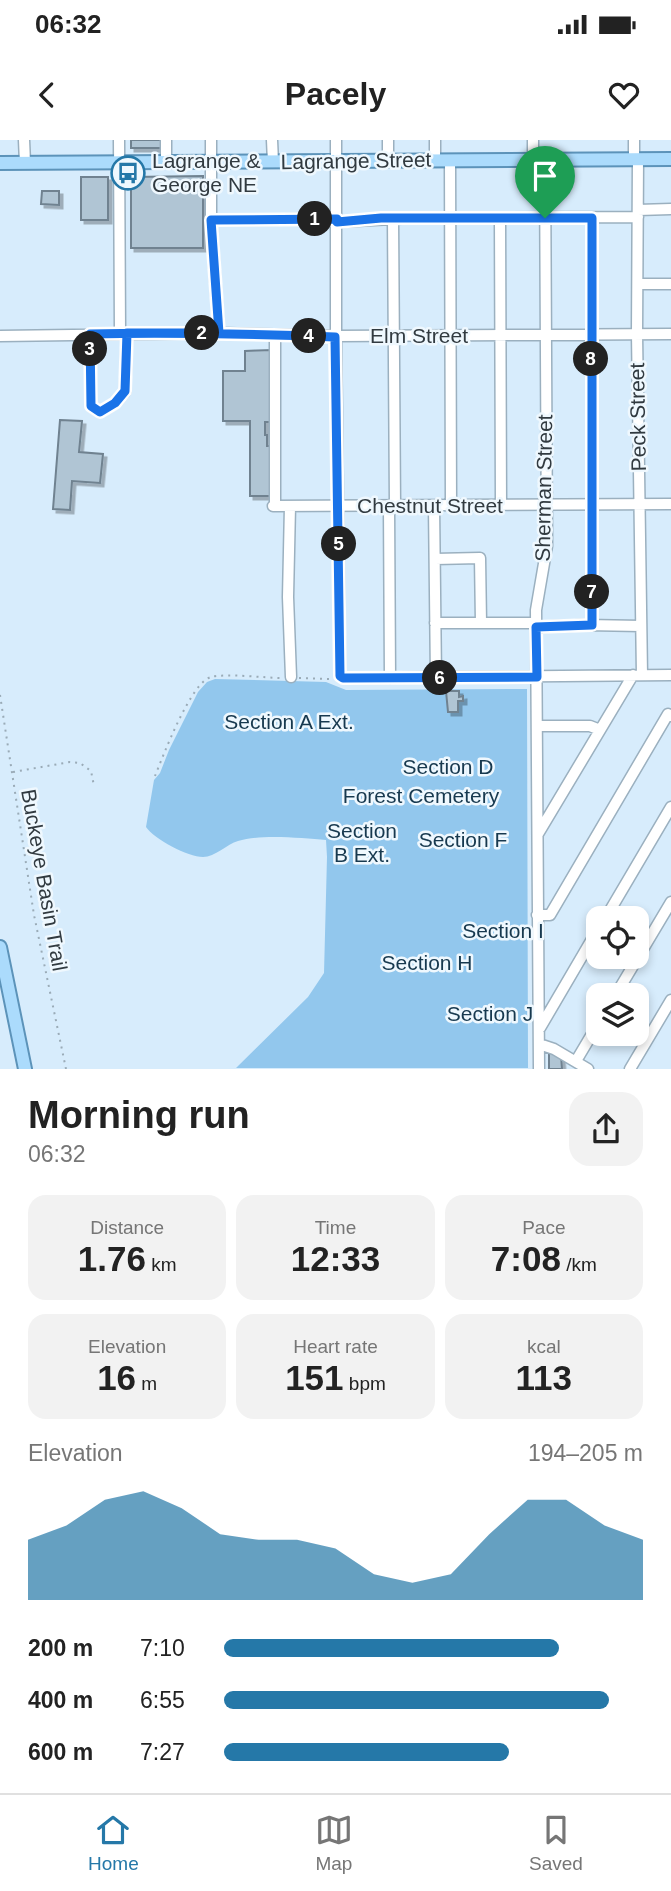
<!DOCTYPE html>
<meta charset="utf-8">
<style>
body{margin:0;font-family:Helvetica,sans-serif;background:#f2f2f2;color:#222;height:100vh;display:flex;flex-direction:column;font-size:26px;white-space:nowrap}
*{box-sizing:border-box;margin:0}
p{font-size:23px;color:#767676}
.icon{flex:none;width:38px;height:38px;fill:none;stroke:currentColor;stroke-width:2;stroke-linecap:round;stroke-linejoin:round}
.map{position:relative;height:929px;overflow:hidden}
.panel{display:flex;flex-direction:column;background:#fff;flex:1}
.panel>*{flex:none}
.buttons{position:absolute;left:586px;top:766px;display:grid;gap:14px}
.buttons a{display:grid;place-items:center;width:63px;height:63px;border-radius:14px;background:#fff;box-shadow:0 4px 10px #0003;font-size:35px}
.pin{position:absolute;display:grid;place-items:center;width:60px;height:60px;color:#fff;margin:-72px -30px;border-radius:50% 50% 50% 0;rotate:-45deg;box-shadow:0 0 7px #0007}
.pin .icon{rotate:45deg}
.km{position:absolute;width:35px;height:35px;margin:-18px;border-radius:50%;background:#222;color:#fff;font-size:19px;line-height:35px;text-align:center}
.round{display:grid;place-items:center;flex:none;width:74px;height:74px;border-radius:21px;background:#f2f2f2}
.headline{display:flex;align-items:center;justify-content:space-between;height:119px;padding:0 28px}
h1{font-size:38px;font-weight:700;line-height:52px}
.figures{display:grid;grid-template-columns:repeat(3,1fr);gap:10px;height:119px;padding:7px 28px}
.figures div{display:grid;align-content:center;border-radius:18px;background:#f2f2f2;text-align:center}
.figures b{font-size:35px;font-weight:700}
.figures small{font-size:19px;font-weight:400}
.figures p{font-size:19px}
.chart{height:196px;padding:14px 28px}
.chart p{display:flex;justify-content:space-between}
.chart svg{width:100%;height:126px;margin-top:7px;fill:#2578a8;opacity:.7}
ul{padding:0 28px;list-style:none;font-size:23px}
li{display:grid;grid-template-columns:112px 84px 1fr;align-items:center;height:52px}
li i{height:18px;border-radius:9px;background:#2578a8}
.status{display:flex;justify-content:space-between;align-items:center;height:49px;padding:0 35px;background:#fff;direction:ltr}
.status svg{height:19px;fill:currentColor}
header{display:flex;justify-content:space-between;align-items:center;height:91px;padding:0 28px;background:#fff;font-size:32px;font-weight:700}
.tab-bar{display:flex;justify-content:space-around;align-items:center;height:98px;border-top:2px solid #e0e0e0;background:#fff;font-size:19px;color:#767676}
.tab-bar a{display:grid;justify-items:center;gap:4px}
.tab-bar .selected{color:#2578a8}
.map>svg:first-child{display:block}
.green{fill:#92c7ed}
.building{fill:#b0c5d4;stroke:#6f8290;stroke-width:2;filter:url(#shadow)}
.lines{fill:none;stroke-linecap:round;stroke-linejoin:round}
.minor-casing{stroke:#9bb0bf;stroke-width:13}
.major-casing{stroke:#5c93b9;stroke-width:16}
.path{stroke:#9aabb7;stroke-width:2;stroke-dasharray:2 5;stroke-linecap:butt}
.minor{stroke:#fff;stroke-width:10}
.major{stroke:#abdbfc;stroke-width:12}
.route-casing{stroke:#fff;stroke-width:14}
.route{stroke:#1a73e8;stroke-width:9}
.labels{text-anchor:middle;stroke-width:5;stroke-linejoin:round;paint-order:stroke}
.poi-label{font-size:21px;fill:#313a40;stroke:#eff8fe;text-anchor:start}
.street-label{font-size:21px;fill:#313a40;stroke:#eff8fe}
.park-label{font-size:21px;fill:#17394f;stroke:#eff8fe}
</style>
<div class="status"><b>06:32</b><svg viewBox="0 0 49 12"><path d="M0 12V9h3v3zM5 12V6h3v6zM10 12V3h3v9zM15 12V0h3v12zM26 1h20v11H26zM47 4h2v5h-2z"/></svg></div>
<header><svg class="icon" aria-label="back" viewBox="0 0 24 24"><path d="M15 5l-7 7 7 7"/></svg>Pacely<svg class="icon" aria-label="heart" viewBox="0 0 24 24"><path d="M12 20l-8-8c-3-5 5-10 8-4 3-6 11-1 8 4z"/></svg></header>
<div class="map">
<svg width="671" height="929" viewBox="0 0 671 929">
<defs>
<filter id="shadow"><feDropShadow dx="3.5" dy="3.5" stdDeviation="0" flood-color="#0004"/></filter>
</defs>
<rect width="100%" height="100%" fill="#d7ecfc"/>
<!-- green -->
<path class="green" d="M 215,539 L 326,542 L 346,550 L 527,549 L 528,928 L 236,928 L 308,857 L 324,833 L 327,717 L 326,700 C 302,698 260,694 238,701 C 227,704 215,717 203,717 C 188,717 154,699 146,687 L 154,640 L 160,633 L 169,610 L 198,552 L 207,542 Z"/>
<!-- building -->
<path class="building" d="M 131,0 L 164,0 L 164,8 L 131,8 Z
M 203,36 L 203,108 L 131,108 L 131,37 Z
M 81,37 L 108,37 L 108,80 L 81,80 Z
M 42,51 L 59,51 L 59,65 L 41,64 Z
M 272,210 L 272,282 L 265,282 L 265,295 L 267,295 L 267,306 L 273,306 L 273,356 L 250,356 L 250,281 L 223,281 L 223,231 L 245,231 L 245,211 Z
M 60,280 L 82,281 L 79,312 L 103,314 L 100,343 L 72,341 L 70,370 L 53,369 Z
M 446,551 L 459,551 L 459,557 L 463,556 L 463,561 L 458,561 L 458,572 L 448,572 Z
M 549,912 L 561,915 L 562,929 L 549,929 Z"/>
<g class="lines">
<defs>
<path id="minor" d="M 24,0 L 25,23
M 119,0 L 120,193
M 211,0 L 211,80 L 219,193
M 272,0 L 273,22
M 336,0 L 336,196 L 340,536 L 343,538 L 671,535
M 388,0 L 388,20
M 435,0 L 435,20
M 634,0 L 634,19
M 533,19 L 533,0
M 638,19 L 637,194 L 642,535
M 450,20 L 451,365
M 166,23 L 166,0
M 638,70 L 671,69
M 393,78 L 395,366
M 500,78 L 501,365
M 592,78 L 592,485
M 211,80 L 337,79
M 337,82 L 411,78 L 638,77
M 639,144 L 671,144
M 90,194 L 91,266 L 100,272 L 115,263 L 125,252 L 127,193
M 0,196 L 219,193 L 336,196 L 671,194
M 273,366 L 671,364
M 275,366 L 275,195
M 290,366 L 288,457 L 291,537
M 389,366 L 390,538
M 434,366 L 436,538
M 435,419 L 480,418 L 481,483
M 435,483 L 536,483
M 536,487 L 587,485 L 641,486
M 537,586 L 590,586 L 600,590
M 538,694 L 633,535
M 537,775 L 550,775 L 668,574 L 671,576
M 605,779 L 671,667
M 615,856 L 671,762
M 540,888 L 598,789
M 539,904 L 554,909 L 588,929
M 576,921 L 598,884
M 539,929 L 536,470 L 547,406 L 545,19
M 630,929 L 671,860"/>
<path id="major" d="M 0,23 L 671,19
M 0,807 L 25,929"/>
</defs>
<!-- minor casing -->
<use href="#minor" class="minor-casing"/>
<!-- major casing -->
<use href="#major" class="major-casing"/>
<!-- path -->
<path class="path" d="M 299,538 L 330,539
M 0,555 L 34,775 L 66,929
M 13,632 L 70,622 L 80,623 L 91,631 L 94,646
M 155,636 C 163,616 191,542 211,537 C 226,533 265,538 283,538"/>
<!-- minor -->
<use href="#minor" class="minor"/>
<!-- major -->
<use href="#major" class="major"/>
</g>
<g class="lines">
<defs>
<path id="route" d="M 545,78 L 381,78 L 337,82 L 337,79 L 211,80 L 219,193 L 127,193 L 125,251 L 115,263 L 100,272 L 91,266 L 90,194 C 172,192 253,194 335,197 L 340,536 L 343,538 L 537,537 L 536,487 L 592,485 L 592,78 L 545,78"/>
</defs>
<!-- route casing -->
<use href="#route" class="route-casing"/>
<!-- route -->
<use href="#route" class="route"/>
</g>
<!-- icons -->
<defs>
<symbol id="bus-ring" viewBox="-11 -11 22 22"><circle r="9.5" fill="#eff8fe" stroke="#2578a8" stroke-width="1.5"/><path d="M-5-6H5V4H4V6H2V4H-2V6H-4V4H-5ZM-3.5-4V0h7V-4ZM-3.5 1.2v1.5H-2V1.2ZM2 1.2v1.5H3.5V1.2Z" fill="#2578a8"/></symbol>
</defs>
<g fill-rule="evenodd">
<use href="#bus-ring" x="109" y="14" width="38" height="38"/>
</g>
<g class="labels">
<!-- poi labels -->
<g class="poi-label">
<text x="152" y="28">Lagrange &amp;<tspan x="152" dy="24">George NE</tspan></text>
</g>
<!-- street labels -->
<g class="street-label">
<text transform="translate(356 21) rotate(-1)" y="7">Lagrange Street</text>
<text x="419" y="203">Elm Street</text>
<text transform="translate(638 277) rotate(-91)" y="7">Peck Street</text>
<text transform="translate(544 348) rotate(-89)" y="7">Sherman Street</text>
<text x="430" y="373">Chestnut Street</text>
<text transform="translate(44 740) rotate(80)" y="7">Buckeye Basin Trail</text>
</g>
<!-- park labels -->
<g class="park-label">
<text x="289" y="589">Section A Ext.</text>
<text x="448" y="634">Section D</text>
<text x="421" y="663">Forest Cemetery</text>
<text x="362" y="698">Section<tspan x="362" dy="24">B Ext.</tspan></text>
<text x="463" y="707">Section F</text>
<text x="503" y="798">Section I</text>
<text x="427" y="830">Section H</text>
<text x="490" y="881">Section J</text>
</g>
</g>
</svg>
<div class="buttons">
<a><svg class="icon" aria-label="locate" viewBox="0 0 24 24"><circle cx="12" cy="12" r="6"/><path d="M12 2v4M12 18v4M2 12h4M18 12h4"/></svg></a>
<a><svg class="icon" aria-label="layers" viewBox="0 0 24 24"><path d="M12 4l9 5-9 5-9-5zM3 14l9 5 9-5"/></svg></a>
</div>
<div class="pin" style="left:545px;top:78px;background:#1e9e55"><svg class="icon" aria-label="arrive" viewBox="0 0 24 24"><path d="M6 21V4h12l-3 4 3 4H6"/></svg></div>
<b class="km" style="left:315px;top:79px">1</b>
<b class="km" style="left:202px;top:193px">2</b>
<b class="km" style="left:90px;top:209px">3</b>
<b class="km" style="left:309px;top:196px">4</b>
<b class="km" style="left:339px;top:404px">5</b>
<b class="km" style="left:440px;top:538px">6</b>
<b class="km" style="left:592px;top:452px">7</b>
<b class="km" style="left:591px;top:219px">8</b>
</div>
<section class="panel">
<div class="headline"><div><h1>Morning run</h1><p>06:32</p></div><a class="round"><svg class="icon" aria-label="share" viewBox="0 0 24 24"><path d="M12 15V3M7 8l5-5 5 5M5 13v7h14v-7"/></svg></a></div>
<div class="figures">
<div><p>Distance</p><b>1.76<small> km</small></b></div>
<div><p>Time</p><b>12:33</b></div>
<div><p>Pace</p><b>7:08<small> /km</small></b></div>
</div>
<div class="figures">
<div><p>Elevation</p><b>16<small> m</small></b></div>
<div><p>Heart rate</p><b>151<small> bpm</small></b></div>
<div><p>kcal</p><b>113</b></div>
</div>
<div class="chart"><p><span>Elevation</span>194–205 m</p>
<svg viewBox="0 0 160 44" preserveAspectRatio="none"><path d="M0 44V23L10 18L20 9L30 6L40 12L50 21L60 23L70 23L80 26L90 35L100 38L110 35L120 21L130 9L140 9L150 18L160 23V44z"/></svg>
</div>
<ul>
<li><b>200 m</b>7:10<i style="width:80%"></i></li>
<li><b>400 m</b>6:55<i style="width:92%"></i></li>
<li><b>600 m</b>7:27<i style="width:68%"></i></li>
</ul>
</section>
<nav class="tab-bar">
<a class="selected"><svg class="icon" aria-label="home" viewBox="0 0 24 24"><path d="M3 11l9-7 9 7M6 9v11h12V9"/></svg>Home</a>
<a><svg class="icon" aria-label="map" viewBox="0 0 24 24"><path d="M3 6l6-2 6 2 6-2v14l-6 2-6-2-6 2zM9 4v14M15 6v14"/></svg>Map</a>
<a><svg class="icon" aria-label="saved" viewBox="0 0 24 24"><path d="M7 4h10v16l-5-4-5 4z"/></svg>Saved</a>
</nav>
